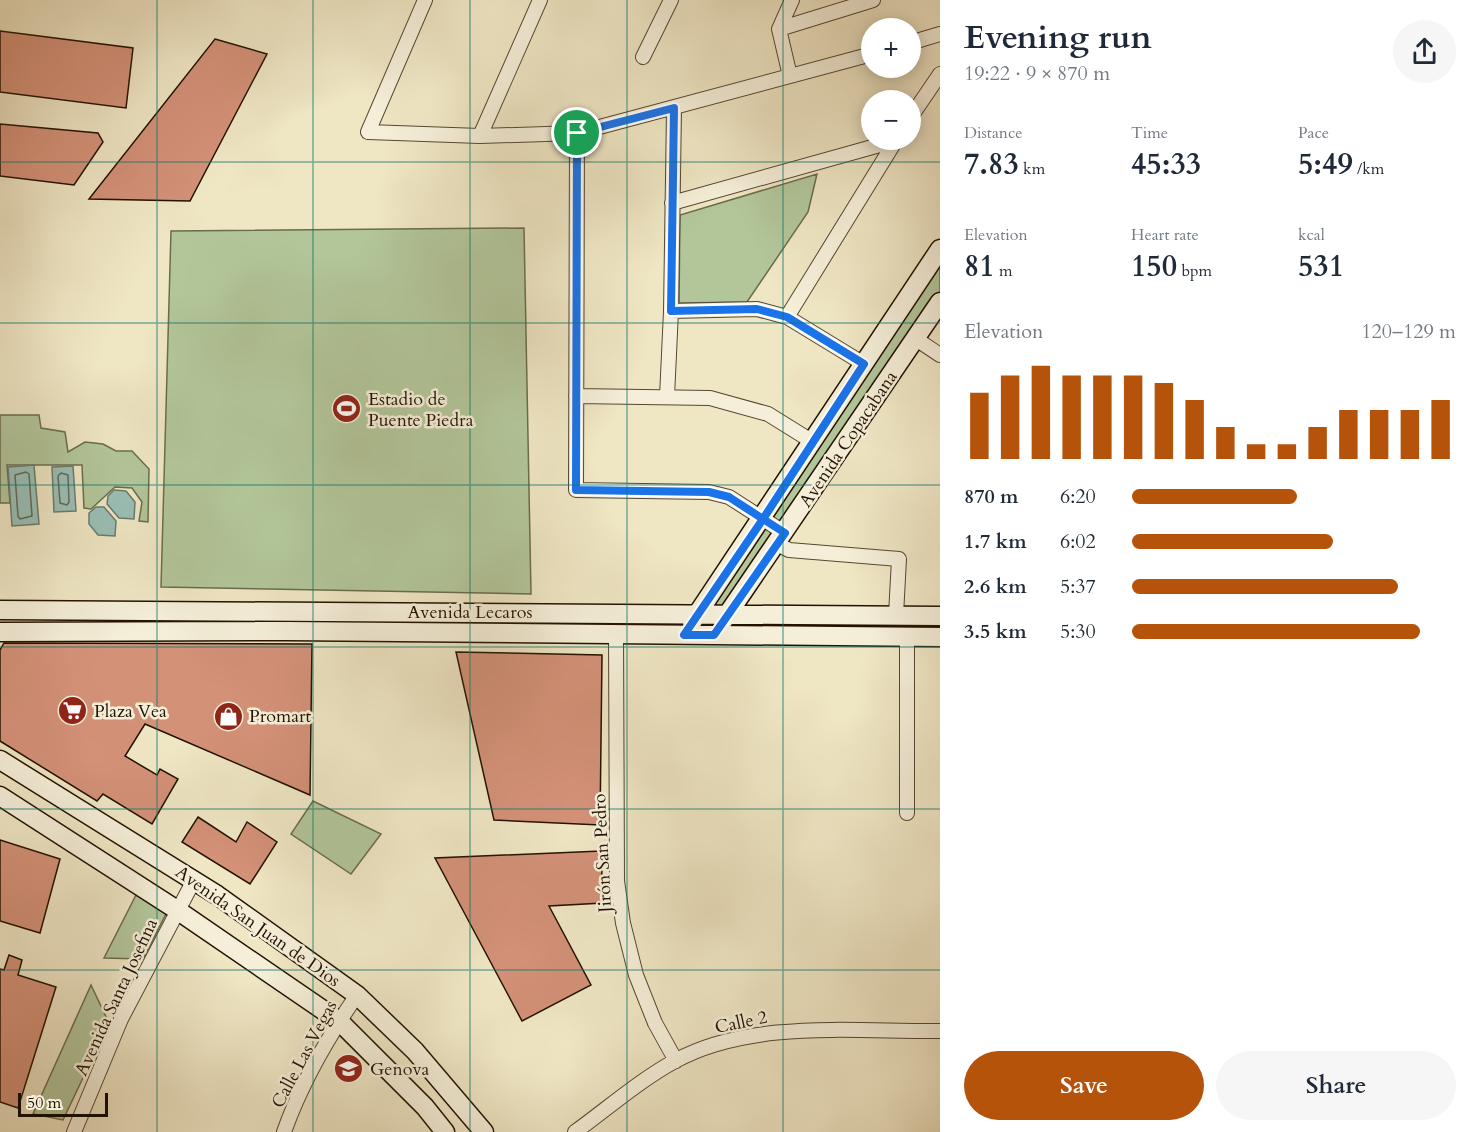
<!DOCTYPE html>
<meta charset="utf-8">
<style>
body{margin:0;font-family:Cardo,serif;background:#f6f6f7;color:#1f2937;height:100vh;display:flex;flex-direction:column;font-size:22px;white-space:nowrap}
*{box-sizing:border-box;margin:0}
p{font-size:20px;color:#747a83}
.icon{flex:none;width:33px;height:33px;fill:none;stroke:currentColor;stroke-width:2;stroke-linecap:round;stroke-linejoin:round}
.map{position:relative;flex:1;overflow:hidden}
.drawer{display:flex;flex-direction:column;background:#fff;width:540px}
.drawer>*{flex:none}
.fabs{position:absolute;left:861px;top:18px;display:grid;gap:12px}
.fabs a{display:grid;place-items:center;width:60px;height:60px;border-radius:50%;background:#fff;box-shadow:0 3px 15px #0003;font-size:30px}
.scale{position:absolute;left:18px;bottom:15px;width:90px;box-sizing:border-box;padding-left:6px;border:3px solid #231200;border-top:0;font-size:16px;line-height:21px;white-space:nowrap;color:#231200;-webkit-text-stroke:4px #f5efd9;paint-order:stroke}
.pin{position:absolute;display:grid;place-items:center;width:51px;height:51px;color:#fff;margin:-26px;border:3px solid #fff;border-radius:50%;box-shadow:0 2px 6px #0007}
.round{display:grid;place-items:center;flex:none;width:63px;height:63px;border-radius:32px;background:#f6f6f7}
.summary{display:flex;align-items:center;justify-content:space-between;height:102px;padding:0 24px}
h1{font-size:33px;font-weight:800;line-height:45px}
.figures{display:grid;grid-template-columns:repeat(3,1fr);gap:9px;height:102px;padding:6px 24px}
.figures div{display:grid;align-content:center}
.figures b{font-size:30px;font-weight:800}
.figures small{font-size:16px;font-weight:400}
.figures p{font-size:16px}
.chart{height:168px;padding:12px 24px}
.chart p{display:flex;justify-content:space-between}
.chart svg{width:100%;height:108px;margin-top:6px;stroke:#b45309;stroke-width:6}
.action{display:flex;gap:12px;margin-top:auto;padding:12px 24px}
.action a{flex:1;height:69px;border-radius:36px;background:#b45309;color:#fff;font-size:24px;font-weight:800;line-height:69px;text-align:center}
.action a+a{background:#f6f6f7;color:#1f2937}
ul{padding:0 24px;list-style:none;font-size:20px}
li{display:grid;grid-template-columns:96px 72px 1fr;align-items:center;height:45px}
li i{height:15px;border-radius:8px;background:#b45309}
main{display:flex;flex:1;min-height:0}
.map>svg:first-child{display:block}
.green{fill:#b2c69a;stroke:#6a6c4d;stroke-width:1.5}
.water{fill:#9abfb6;stroke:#6a7a6d;stroke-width:1.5}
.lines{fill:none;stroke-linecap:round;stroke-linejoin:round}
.shore{stroke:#5e685b;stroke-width:1.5}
.building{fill:#d39178;stroke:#231200;stroke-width:1.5}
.street-casing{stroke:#564731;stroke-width:16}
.secondary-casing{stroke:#231200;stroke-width:21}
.street{stroke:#f5efd9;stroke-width:14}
.secondary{stroke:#f5efd9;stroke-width:18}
.route-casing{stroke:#fff;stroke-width:12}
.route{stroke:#1a73e8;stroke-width:8}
.grid{fill:none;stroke:#0f766e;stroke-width:1.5;stroke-opacity:0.55}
.labels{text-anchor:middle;stroke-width:5;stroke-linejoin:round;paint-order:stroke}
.poi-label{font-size:18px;fill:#231200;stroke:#f5efd9;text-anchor:start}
.street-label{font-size:18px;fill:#231200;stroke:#f5efd9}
</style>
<main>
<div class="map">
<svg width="940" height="1132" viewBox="0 0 940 1132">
<rect width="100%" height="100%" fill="#efe6c4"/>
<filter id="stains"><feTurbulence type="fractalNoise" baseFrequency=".00333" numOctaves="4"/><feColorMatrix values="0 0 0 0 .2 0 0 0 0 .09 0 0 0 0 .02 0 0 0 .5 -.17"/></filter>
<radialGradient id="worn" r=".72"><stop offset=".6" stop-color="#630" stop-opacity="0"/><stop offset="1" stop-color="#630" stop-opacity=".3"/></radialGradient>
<!-- green -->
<path class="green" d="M 817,174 L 808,212 L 747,302 L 679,303 L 680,215 Z
M 524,228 L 531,594 L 161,587 L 171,231 Z
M 940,260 L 940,292 L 783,529 L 766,518 Z
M 0,415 L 39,415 L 41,428 L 65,432 L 68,452 L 85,442 L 103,444 L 116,451 L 132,451 L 149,469 L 148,522 L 139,521 L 142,502 L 132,488 L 115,487 L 91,509 L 84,508 L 82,465 L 7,465 L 10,503 L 0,503 Z
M 763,522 L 782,534 L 726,612 L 700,612 Z
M 313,801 L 381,834 L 351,874 L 291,834 Z
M 136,895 L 167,912 L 143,959 L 104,958 Z
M 91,985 L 109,1023 L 63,1120 L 33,1114 Z"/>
<!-- water -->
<path class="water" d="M 34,465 L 39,524 L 12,526 L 8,467 Z
M 73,466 L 76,511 L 54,512 L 52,467 Z
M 114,490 L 126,491 L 135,502 L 134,519 L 119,518 L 107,504 L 108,496 Z
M 96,507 L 104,507 L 116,521 L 115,536 L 98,535 L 89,524 L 89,513 Z"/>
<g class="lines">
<!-- shore -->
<path class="shore" d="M 26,472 L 29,474 L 32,516 L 20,519 L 18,516 L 15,475 Z
M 61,473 L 68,475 L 69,502 L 67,505 L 60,503 L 58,476 Z"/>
</g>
<!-- building -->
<path class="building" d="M 0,31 L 133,48 L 126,108 L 0,92 Z
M 215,39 L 267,54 L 190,201 L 89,199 Z
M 0,124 L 98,133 L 103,142 L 74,185 L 0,176 Z
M 4,643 L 312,644 L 310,795 L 145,724 L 125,756 L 157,775 L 160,769 L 178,779 L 152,824 L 103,794 L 97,801 L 0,741 L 0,650 Z
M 456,652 L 602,655 L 600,825 L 494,820 Z
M 198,817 L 236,842 L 247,822 L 277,842 L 250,884 L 182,842 Z
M 0,840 L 60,859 L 40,933 L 0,921 Z
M 601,851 L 603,903 L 549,906 L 591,985 L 522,1021 L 435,858 Z
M 9,955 L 22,960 L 18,975 L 56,987 L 18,1108 L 0,1102 L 0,969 L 4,970 Z"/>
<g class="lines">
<defs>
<path id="street" d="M 425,0 L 368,132 L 480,136 L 577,133 L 872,54
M 779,29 L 873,0
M 910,43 L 940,34
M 643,57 L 671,0
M 790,76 L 779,29 L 792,0
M 910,118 L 940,74
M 577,133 L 576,490 L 709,492 L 729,497 L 785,533
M 480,136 L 540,0
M 672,203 L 894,141
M 671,311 L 757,309 L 787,317 L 864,364
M 787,317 L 896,140
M 916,339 L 940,355
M 576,396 L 710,398 L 768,414 L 813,442
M 667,397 L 671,311 L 674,109
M 777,544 L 789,550 L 899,559 L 896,615
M 616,634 L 617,881 L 623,923 L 636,975 L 655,1023 L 676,1061
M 907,637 L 907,813
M 74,1132 L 121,1019 L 194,880
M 284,1132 C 301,1084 328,1037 357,995
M 575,1132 C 607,1109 640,1080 675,1061 C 751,1019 856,1032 940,1031"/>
<path id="secondary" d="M 0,610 L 940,616
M 723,621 L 940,302
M 692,622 L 940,249
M 0,632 L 287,631 L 940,637
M 0,760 L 217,895 L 357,995 L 415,1051 L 484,1132
M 0,796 L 177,910 L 339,1021 L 425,1107 L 445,1132"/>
</defs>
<!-- street casing -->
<use href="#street" class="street-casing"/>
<!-- secondary casing -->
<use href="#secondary" class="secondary-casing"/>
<!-- street -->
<use href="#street" class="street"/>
<!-- secondary -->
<use href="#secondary" class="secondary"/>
</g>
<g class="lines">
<defs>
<path id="route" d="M 577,133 L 576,490 L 709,492 L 729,497 L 763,519 L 684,635 L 714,635 L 785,533 L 763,519 L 864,364 L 787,317 L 757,309 L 671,311 L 674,108 L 577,133"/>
</defs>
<!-- route casing -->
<use href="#route" class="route-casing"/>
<!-- route -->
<use href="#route" class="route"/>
</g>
<!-- grid -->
<path class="grid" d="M 157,0 L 157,1132M 313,0 L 313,1132M 470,0 L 470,1132M 627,0 L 627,1132M 783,0 L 783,1132M 0,162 L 940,162M 0,323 L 940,323M 0,485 L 940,485M 0,647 L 940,647M 0,809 L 940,809M 0,970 L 940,970"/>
<!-- icons -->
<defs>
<symbol id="stadium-disc" viewBox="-11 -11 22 22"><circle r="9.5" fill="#8f2418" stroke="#f5efd9"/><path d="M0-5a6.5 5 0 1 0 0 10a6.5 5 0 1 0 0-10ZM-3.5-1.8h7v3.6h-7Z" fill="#fff"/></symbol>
<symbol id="supermarket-disc" viewBox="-11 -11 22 22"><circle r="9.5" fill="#8f2418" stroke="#f5efd9"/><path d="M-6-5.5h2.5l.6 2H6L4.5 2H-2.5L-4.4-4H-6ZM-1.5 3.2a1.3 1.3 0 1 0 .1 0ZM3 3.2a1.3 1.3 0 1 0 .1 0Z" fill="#fff"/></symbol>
<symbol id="shop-disc" viewBox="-11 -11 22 22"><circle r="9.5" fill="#8f2418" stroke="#f5efd9"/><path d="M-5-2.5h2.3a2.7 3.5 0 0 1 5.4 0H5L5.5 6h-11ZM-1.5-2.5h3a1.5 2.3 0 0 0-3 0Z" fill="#fff"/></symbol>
<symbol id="school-disc" viewBox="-11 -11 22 22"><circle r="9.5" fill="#8f2418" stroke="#f5efd9"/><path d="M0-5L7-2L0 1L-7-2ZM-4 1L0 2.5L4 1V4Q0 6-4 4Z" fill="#fff"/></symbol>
</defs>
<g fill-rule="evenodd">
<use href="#stadium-disc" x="330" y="392" width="33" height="33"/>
<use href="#supermarket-disc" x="56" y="694" width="33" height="33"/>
<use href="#shop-disc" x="212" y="700" width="33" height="33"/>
<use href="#school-disc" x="332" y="1052" width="33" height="33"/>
</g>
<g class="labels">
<!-- poi labels -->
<g class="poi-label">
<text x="368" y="405">Estadio de<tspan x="368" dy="21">Puente Piedra</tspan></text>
<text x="94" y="717">Plaza Vea</text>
<text x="249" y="722">Promart</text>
<text x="370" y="1075">Genova</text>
</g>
<!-- street labels -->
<g class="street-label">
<text transform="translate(848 439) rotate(-56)" y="6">Avenida Copacabana</text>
<text x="470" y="618">Avenida Lecaros</text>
<text transform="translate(602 853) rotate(-93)" y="6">Jirón San Pedro</text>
<text transform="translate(258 926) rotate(35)" y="6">Avenida San Juan de Dios</text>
<text transform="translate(116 997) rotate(-65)" y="6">Avenida Santa Josefina</text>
<text transform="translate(741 1022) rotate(-12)" y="6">Calle 2</text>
<text transform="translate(304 1054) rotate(-62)" y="6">Calle Las Vegas</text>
</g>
</g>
<rect width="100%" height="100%" filter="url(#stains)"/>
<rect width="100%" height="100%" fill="url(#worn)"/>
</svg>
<div class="fabs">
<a>+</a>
<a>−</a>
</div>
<div class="scale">50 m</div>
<div class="pin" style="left:577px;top:133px;background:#1e9e55"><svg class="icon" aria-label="arrive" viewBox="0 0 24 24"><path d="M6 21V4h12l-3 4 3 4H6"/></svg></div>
</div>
<section class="drawer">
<div class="summary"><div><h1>Evening run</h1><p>19:22 · 9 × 870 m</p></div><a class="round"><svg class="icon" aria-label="share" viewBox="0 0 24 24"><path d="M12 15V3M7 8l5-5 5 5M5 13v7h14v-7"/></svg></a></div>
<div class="figures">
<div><p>Distance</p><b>7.83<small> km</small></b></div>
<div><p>Time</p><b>45:33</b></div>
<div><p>Pace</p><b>5:49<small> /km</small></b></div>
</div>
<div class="figures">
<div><p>Elevation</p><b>81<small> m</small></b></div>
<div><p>Heart rate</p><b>150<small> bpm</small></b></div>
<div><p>kcal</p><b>531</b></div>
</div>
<div class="chart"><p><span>Elevation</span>120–129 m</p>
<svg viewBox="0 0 160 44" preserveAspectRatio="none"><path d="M5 44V17M15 44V10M25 44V6M35 44V10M45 44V10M55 44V10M65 44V13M75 44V20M85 44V31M95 44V38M105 44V38M115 44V31M125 44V24M135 44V24M145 44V24M155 44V20"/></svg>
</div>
<ul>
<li><b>870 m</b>6:20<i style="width:51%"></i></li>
<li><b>1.7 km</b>6:02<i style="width:62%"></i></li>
<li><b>2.6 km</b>5:37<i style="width:82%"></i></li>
<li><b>3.5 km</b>5:30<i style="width:89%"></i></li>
</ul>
<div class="action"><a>Save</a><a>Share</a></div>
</section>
</main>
